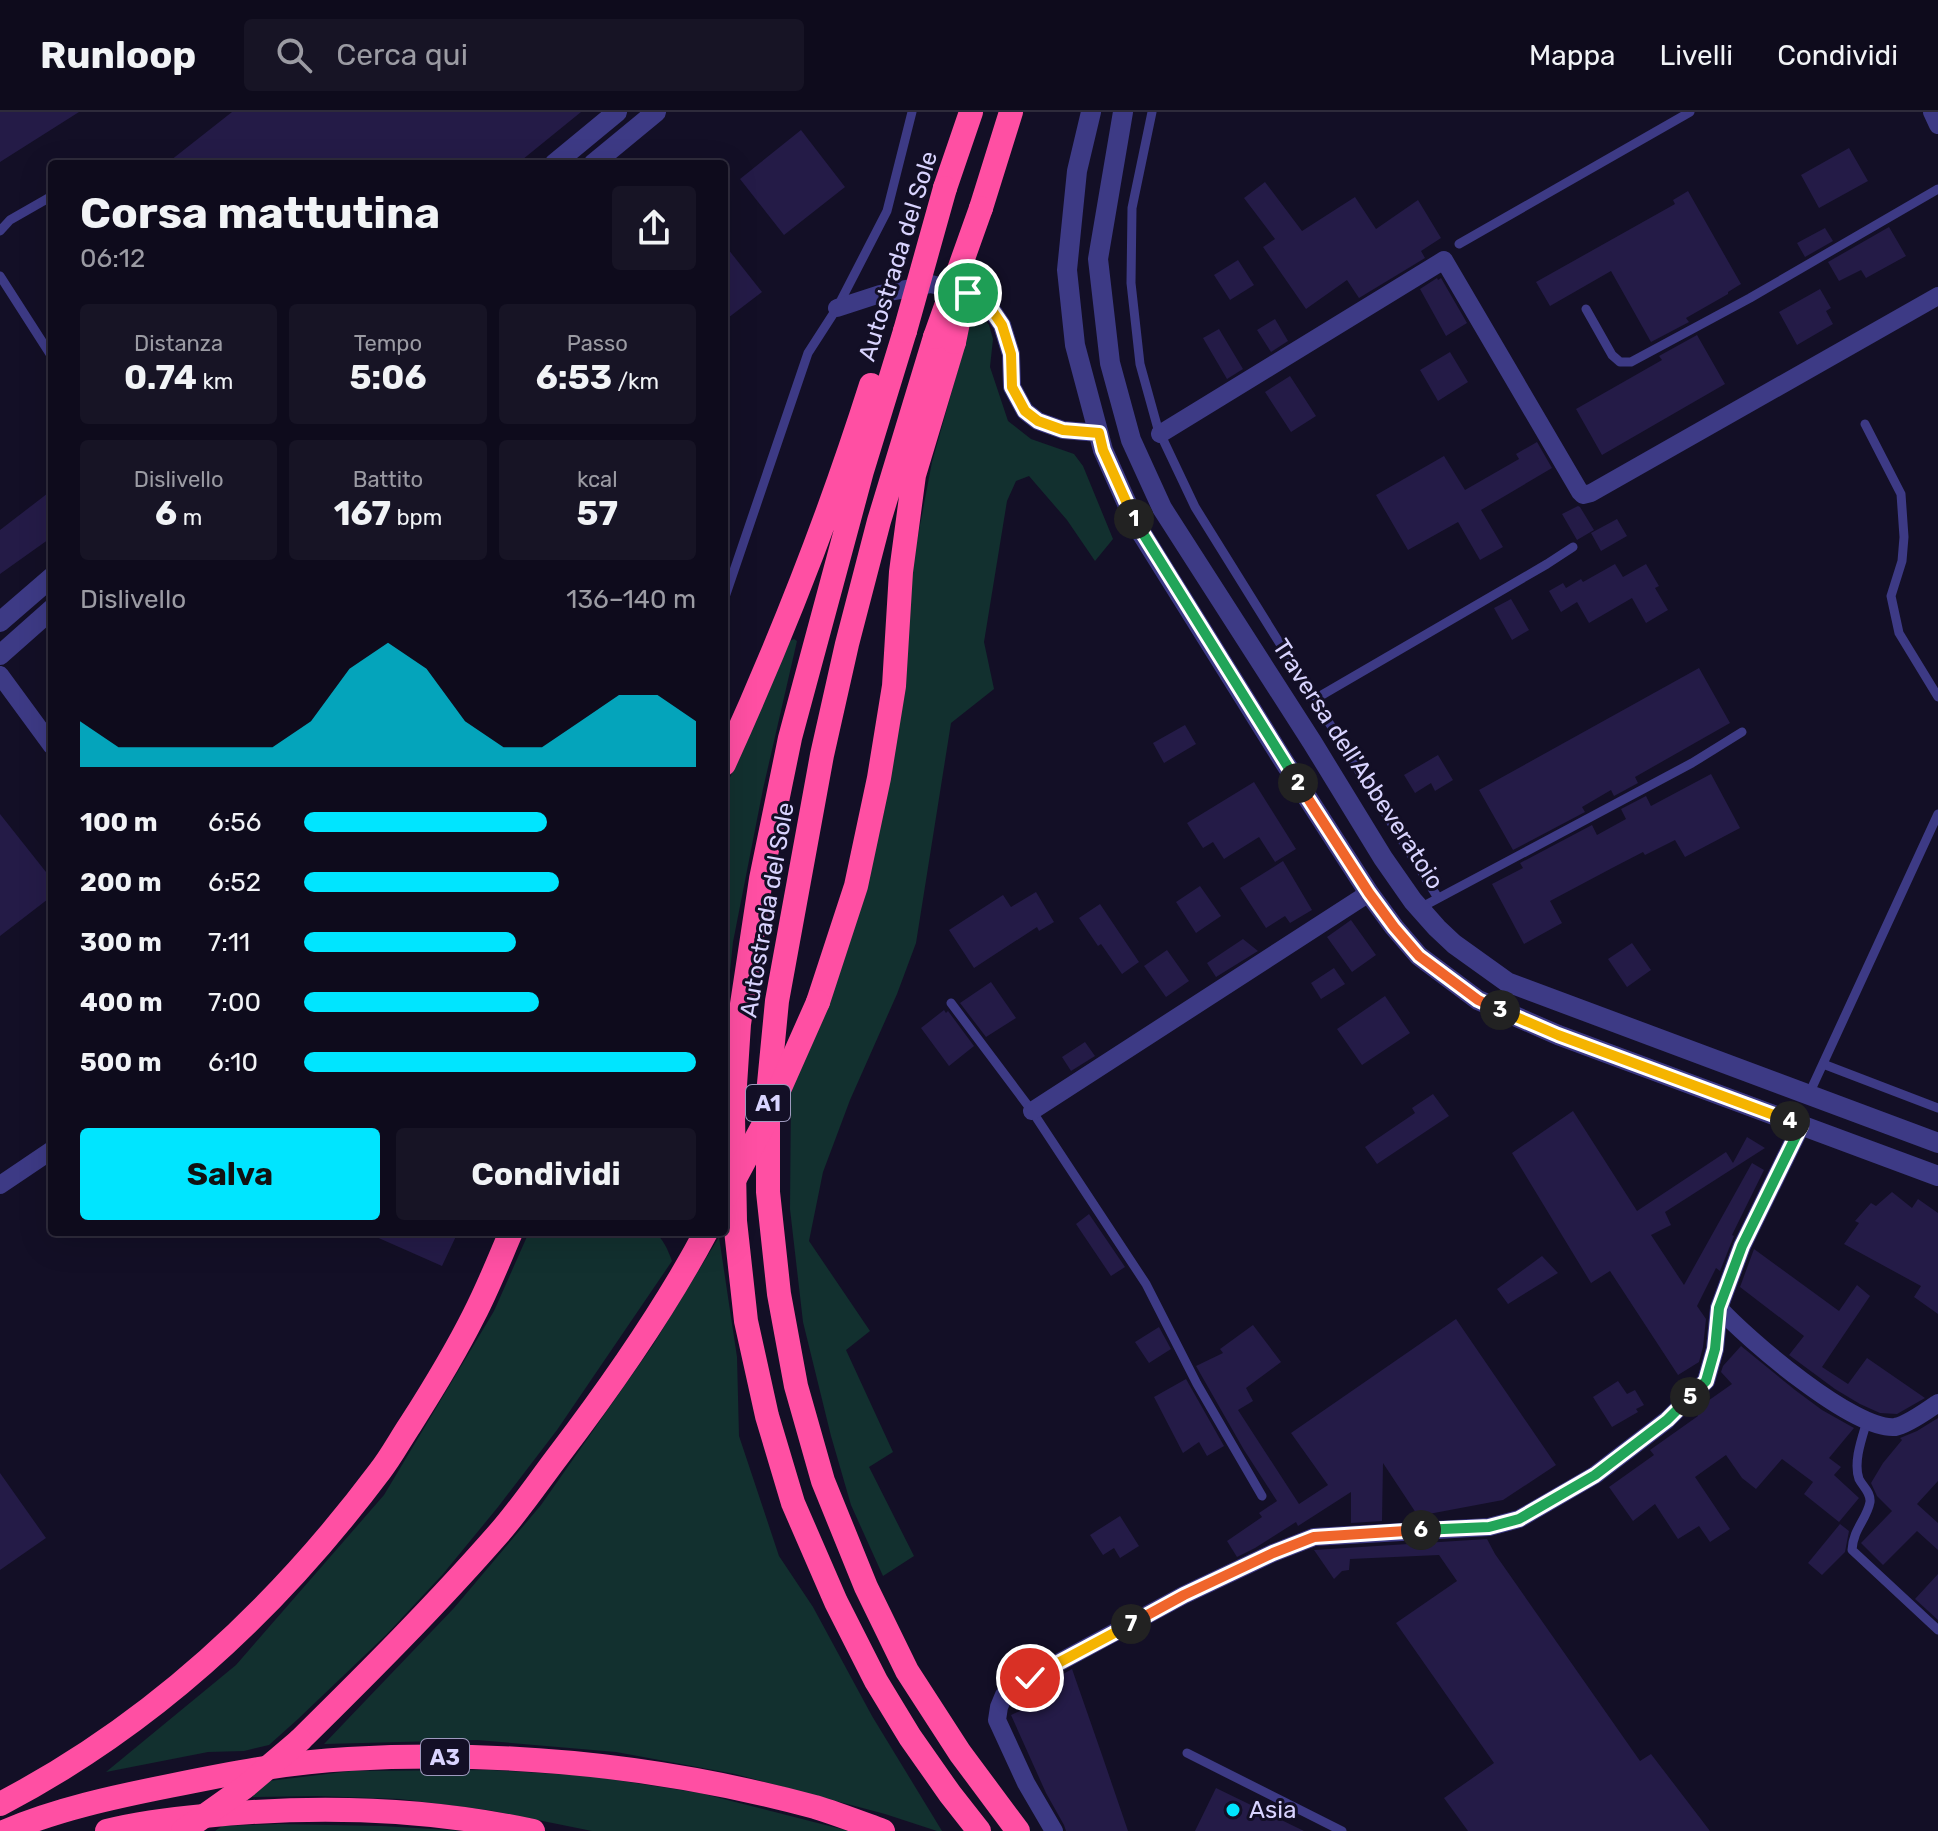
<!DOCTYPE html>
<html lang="it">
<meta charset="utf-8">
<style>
body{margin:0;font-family:Rubik,sans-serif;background:#171425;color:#f1f3f6;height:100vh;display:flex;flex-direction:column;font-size:30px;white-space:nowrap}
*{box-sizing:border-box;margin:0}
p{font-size:26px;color:#9b9ba3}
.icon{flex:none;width:44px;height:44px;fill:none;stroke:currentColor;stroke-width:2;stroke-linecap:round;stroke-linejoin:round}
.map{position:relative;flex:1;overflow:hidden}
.side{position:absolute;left:48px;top:48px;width:680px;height:1076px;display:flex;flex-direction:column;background:#0e0b1c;border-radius:8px;box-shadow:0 8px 32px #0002,0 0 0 2px #2e2b3b}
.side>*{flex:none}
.pin{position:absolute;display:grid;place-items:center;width:68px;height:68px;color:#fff;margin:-34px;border:4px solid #fff;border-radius:50%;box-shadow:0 2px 8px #0007}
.km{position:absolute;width:40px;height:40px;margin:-20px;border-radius:50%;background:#222;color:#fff;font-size:22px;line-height:40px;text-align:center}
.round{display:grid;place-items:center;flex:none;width:84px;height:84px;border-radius:8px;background:#171425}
.overview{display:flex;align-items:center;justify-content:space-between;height:136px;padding:0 32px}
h1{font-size:44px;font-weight:700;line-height:60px}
.figures{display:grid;grid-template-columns:repeat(3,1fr);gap:12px;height:136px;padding:8px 32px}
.figures div{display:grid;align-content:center;border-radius:8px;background:#171425;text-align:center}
.figures b{font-size:34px;font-weight:700}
.figures small{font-size:22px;font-weight:400}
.figures p{font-size:22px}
.chart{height:224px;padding:16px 32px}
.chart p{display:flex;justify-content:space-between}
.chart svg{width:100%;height:144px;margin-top:8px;fill:#00e5ff;opacity:.7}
.cta{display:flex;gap:16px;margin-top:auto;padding:16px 32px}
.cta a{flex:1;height:92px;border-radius:8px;background:#00e5ff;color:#111;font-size:32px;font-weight:700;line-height:92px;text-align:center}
.cta a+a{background:#171425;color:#f1f3f6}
ul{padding:0 32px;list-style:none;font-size:26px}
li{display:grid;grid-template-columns:128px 96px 1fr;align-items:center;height:60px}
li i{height:20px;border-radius:10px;background:#00e5ff}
header{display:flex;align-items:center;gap:48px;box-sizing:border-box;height:112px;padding:0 40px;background:#0e0b1c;border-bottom:2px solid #2e2b3b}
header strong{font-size:38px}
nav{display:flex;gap:44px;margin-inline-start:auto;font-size:28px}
.search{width:560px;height:72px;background:#171425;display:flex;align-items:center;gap:20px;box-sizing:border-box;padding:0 28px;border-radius:8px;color:#9b9ba3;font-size:30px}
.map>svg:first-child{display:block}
.green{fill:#12302f}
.building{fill:#241b47}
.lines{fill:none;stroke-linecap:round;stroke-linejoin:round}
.service{stroke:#3d3a85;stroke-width:9}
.minor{stroke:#3d3a85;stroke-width:18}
.tertiary{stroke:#3d3a85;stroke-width:20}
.motorway{stroke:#ff4fa3;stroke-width:24}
.motorway-bridge{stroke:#ff4fa3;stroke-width:24}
.split-1-casing{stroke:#fff;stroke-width:16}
.split-2-casing{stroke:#fff;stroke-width:16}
.split-3-casing{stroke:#fff;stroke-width:16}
.split-4-casing{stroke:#fff;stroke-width:16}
.split-5-casing{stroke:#fff;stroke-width:16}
.split-6-casing{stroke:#fff;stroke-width:16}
.split-7-casing{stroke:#fff;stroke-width:16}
.split-8-casing{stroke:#fff;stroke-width:16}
.split-1{stroke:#f5b400;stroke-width:10}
.split-2{stroke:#22a559;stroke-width:10}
.split-3{stroke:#f0652b;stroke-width:10}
.split-4{stroke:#f5b400;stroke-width:10}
.split-5{stroke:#22a559;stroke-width:10}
.split-6{stroke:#22a559;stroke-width:10}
.split-7{stroke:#f0652b;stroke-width:10}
.split-8{stroke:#f5b400;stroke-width:10}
.poi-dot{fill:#00e5ff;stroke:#130f26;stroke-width:3}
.labels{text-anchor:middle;stroke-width:6;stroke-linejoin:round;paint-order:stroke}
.shield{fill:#130f26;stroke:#9e99be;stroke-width:2}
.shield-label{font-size:22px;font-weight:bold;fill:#d9d4ff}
.street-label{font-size:24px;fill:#d9d4ff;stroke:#130f26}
.poi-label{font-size:24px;fill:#d9d4ff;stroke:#130f26;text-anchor:start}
</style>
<header>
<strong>Runloop</strong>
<div class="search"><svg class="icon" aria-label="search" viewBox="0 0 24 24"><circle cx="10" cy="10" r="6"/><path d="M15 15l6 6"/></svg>Cerca qui</div>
<nav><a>Mappa</a><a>Livelli</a><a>Condividi</a></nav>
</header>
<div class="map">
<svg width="1938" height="1719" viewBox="0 0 1938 1719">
<rect width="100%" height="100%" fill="#130f26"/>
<!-- green -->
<path class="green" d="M 974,200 L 980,202 L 989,213 L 993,227 L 990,255 L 1008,309 L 1031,327 L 1074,342 L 1083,354 L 1113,427 L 1095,449 L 1067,408 L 1029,364 L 1016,369 L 1007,389 L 984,530 L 994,577 L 951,611 L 916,831 L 897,882 L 850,988 L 823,1060 L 809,1129 L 870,1219 L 846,1238 L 893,1340 L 869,1355 L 914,1444 L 883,1464 L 851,1393 L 831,1324 L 803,1210 L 790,1097 L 791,976 L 836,854 L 932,350 Z
M 794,527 L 797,529 L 763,677 L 733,830 L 724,919 L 724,679 L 790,529 Z
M 529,1120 L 654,1120 C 663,1126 668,1138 672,1149 L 557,1318 L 498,1395 L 443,1462 L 386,1523 L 298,1607 L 269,1633 L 244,1639 L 208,1640 L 106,1660 L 236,1553 L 384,1383 L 494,1199 Z
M 719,1125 L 737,1245 L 739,1324 L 779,1444 L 813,1495 L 872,1604 L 942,1719 L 937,1719 L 885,1702 L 735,1662 L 616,1640 L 477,1628 L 324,1632 L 454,1496 L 541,1393 L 653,1233 Z
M 491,1658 L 590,1664 L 700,1681 L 849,1719 L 592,1719 L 488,1698 L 400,1687 L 317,1684 L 252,1685 L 269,1669 L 351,1659 Z
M 278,1712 L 382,1714 L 466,1719 L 215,1719 L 222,1714 Z"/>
<!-- building -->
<path class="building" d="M 0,0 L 79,0 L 0,50 Z
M 232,0 L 581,0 L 517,52 L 166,52 Z
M 801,18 L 845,75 L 784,123 L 740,67 Z
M 1849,36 L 1868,69 L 1819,96 L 1801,63 Z
M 1265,70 L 1302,119 L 1355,85 L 1376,117 L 1418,88 L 1441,126 L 1421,139 L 1425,146 L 1359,186 L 1347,168 L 1306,197 L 1263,135 L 1275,127 L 1244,86 Z
M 1688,79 L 1741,172 L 1728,180 L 1728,182 L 1686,206 L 1689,210 L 1651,230 L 1611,159 L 1550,194 L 1536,170 L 1675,92 L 1673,88 Z
M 1889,115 L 1906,144 L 1866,166 L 1861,158 L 1839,169 L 1828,150 Z
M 1825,116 L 1833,129 L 1805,145 L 1797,131 Z
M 724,132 L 762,180 L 724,209 Z
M 1238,148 L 1254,173 L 1230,188 L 1214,163 Z
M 1437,166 L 1438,168 L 1441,166 L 1467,211 L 1446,224 L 1420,177 Z
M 1820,177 L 1831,196 L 1826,199 L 1833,212 L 1797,233 L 1779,200 Z
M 1275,207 L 1288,229 L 1271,240 L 1257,218 Z
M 1219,217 L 1243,257 L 1227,267 L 1203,226 Z
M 1697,223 L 1725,272 L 1602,343 L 1576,297 L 1662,248 L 1659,244 Z
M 1450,240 L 1468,270 L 1438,289 L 1420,258 Z
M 1290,264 L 1316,304 L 1291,320 L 1265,280 Z
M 1537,330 L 1552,356 L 1481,398 L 1503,435 L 1480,448 L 1458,410 L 1408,438 L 1376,383 L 1444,344 L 1465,378 L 1519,347 L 1516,342 Z
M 52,378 L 52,425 L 0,462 L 0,418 Z
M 1578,394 L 1580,395 L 1594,418 L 1577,428 L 1562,402 Z
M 1617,407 L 1627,424 L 1601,439 L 1591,421 Z
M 1615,452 L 1623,465 L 1646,452 L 1659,474 L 1655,476 L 1668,498 L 1646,511 L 1632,486 L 1589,511 L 1577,490 L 1561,500 L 1549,479 L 1563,471 L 1566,476 L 1581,467 L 1583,470 Z
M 1511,487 L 1529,518 L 1512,528 L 1494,496 Z
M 1699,556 L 1730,611 L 1635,665 L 1638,671 L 1614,684 L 1611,678 L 1582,695 L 1585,700 L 1513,738 L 1479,678 Z
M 1185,613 L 1196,632 L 1164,651 L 1153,631 Z
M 1438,643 L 1453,668 L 1435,679 L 1431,671 L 1415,681 L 1404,663 Z
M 1711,662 L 1740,716 L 1685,745 L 1675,728 L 1645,743 L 1643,740 L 1614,755 L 1550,789 L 1562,811 L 1524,832 L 1492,772 L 1523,756 L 1520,751 L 1592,713 L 1597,723 L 1626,707 L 1621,697 L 1646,684 L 1651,694 Z
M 1254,670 L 1296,737 L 1275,750 L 1259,725 L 1224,747 L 1213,730 L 1203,736 L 1187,711 Z
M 0,702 L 46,760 L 52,755 L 52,784 L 0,824 Z
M 1283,749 L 1312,798 L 1290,811 L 1285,804 L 1266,816 L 1240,776 Z
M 1200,774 L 1221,804 L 1196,821 L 1176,790 Z
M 1036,780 L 1054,810 L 1039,819 L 1037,815 L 974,856 L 949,818 L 1003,783 L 1011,795 Z
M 1100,792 L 1139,850 L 1122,862 L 1101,832 L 1098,834 L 1079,806 Z
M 1351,808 L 1376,843 L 1352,860 L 1327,825 Z
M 1243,827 L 1258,839 L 1216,865 L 1207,851 Z
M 1632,831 L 1651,858 L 1627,875 L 1608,847 Z
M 1167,838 L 1189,869 L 1166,885 L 1144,854 Z
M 1334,856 L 1345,872 L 1321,887 L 1311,871 Z
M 991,870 L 1016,906 L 986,925 L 960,891 Z
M 1385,884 L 1410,921 L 1362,953 L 1337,917 Z
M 944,898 L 946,901 L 948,899 L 974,934 L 949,954 L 921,916 Z
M 1085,930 L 1095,944 L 1071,959 L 1062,945 Z
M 1433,982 L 1449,1004 L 1377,1052 L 1365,1035 L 1415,1001 L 1412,996 Z
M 1573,999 L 1637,1099 L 1726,1040 L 1733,1051 L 1747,1025 L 1765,1036 L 1665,1100 L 1671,1113 L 1651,1123 L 1684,1173 L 1752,1051 L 1764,1058 L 1732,1123 L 1734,1124 L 1720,1159 L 1716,1156 L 1697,1194 L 1706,1207 L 1703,1235 L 1699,1250 L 1678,1263 L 1610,1159 L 1591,1171 L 1512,1041 Z
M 1892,1080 L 1912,1096 L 1918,1087 L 1938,1101 L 1938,1202 L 1914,1185 L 1921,1174 L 1844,1132 L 1859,1111 L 1855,1109 L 1871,1091 L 1876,1094 Z
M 1089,1102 L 1125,1155 L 1111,1164 L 1076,1112 Z
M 365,1120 L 458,1120 L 442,1154 Z
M 1754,1137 L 1839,1199 L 1857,1173 L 1870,1184 L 1822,1255 L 1848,1272 L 1867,1246 L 1925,1286 L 1897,1302 L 1880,1301 L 1860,1292 L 1835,1277 L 1789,1243 L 1804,1224 L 1740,1175 Z
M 1542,1144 L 1558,1161 L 1508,1192 L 1497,1177 Z
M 1456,1207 L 1556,1353 L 1503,1388 L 1418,1404 L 1383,1351 L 1382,1409 L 1351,1411 L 1351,1380 L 1298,1414 L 1296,1410 L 1255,1436 L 1237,1445 L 1227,1429 L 1262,1405 L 1259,1401 L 1277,1389 L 1244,1338 L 1196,1254 L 1223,1241 L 1220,1237 L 1253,1213 L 1281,1250 L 1246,1276 L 1253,1289 L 1238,1298 L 1299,1392 L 1328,1373 L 1291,1321 Z
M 1159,1215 L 1171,1237 L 1149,1251 L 1135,1230 Z
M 1741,1234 L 1795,1278 L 1822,1298 L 1854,1316 L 1829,1346 L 1841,1355 L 1834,1363 L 1859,1386 L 1839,1410 L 1804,1382 L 1813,1370 L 1782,1347 L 1756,1377 L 1742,1366 L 1726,1343 L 1695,1365 L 1730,1417 L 1710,1430 L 1699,1414 L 1678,1427 L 1655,1392 L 1633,1409 L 1609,1375 L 1654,1343 L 1650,1338 L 1698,1304 L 1695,1298 L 1732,1272 L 1721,1260 L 1723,1254 Z
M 1186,1267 L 1224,1334 L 1207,1344 L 1199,1330 L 1183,1341 L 1154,1285 Z
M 1618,1269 L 1627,1282 L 1635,1278 L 1644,1293 L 1636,1297 L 1638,1300 L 1612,1315 L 1593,1285 Z
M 1938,1306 L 1938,1369 L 1917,1392 L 1938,1411 L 1938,1438 L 1917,1419 L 1883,1453 L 1861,1431 L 1892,1399 L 1877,1384 L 1871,1371 L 1883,1351 L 1902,1328 L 1900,1326 L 1917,1319 Z
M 0,1361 L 46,1426 L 0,1458 Z
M 1120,1404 L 1139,1434 L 1120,1446 L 1114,1436 L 1103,1443 L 1090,1423 Z
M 1840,1412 L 1849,1419 L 1845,1440 L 1822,1463 L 1808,1451 Z
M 1487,1427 L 1495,1442 L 1640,1649 L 1651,1642 L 1710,1719 L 1468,1719 L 1444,1686 L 1494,1651 L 1396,1511 L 1457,1469 L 1439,1443 L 1350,1447 L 1349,1458 L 1342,1459 L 1334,1467 L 1314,1438 Z
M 1938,1462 L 1938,1508 L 1915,1487 Z
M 1072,1557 L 1102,1643 L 1128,1719 L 1066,1719 L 1064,1713 L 1046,1681 L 1011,1603 L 1031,1594 L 1028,1582 Z
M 1216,1676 L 1304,1719 L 1195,1719 Z"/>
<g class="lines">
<!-- service -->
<path class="service" d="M 1152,0 L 1132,96 L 1131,171 L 1140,252 L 1158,317 L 1195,395 L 1438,786
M 0,119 L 10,108 L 52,84
M 1459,132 L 1690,0
M 0,164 L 52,245
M 1586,197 L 1612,243 L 1620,250 L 1631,250 L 1750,186 L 1938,77
M 1865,312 L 1901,382 L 1904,425 L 1902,449 L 1891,484 L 1899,521 L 1938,585
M 724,488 L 808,241 L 837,196 L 887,99 L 912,0
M 1315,587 L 1547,452 L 1573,435
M 1420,796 L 1692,651 L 1742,620
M 951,891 L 1032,999 L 1146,1172 L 1197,1272 L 1262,1384
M 1823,952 L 1938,996
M 1809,982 L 1938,702
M 1867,1309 C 1862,1326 1853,1350 1859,1367 C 1863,1375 1871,1380 1870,1390 C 1867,1407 1853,1417 1852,1438 L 1938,1518
M 1187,1641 L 1342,1719"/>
<!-- minor -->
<path class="minor" d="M 1932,0 L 1938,13
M 837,196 L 880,182 L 931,172 L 968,181 L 989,194 L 1002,213 L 1011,242 L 1012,275 L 1025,299 L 1038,309 L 1063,318 L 1099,321
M 1160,322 L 1444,148 L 1580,380 L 1583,383 L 1591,381 L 1938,184
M 0,563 L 52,634
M 1032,999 L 1369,781
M 0,1073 L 52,1038
M 1719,1196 C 1747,1227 1854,1319 1895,1315 C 1907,1313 1928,1298 1938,1291
M 1054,1719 L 1026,1671 L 997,1608 L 999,1595 L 1004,1583 L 1030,1566 L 1184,1483 L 1273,1441 L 1314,1425 L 1489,1415 L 1519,1407 L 1595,1363 L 1667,1308 L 1706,1269 L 1715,1237 L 1719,1196 L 1742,1134 L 1801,1014"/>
<!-- tertiary -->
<path class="tertiary" d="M 1091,0 L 1077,59 L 1067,158 L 1075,233 L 1103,338 L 1137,414 L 1283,648 L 1369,781 L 1394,815 L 1419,844 L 1478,888 L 1558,923 L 1938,1064
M 1123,0 L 1098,147 L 1110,251 L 1131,328 L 1162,396 L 1312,630 L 1383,746 L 1413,789 L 1437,816 L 1454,832 L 1507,870 L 1938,1031
M 554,52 L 617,0
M 593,52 L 656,0
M 0,510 L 52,465
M 0,543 L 52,497"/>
<!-- motorway -->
<path class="motorway" d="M 945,76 L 971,0
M 981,96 L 1011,0
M 905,219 L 862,359 L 790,626 L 761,767 L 739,912 L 733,1004 L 735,1109 L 746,1209 L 767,1304 L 793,1391 L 836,1490 L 876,1569 L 910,1625 L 950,1682 L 979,1719
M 935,225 L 879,409 L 847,532 L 822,643 L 777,889 L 768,982 L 768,1080 L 779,1182 L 796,1274 L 823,1369 L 866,1475 L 907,1559 L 960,1641 L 1018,1719
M 724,652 C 780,529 830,402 871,273
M 818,890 L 856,774 L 879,666 L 894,574 L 901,460 L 914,363 L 954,230
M 300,1628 C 368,1561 436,1493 499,1421 C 520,1397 539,1369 558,1344 C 612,1273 664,1199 706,1120
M 0,1692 C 152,1613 278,1495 380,1359 C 391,1345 400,1328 410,1313 C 433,1277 455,1241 474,1203 C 488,1176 499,1148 511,1120
M 6,1719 C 58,1697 114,1685 169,1674 C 228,1662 288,1650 348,1647 C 505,1638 663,1654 815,1695 C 838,1702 861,1711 883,1719
M 107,1719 C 139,1711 171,1707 204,1704 C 313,1693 426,1696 533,1719"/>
<!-- motorway-bridge -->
<path class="motorway-bridge" d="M 905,219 L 945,76
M 935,225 L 981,96
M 954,230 L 965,177
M 724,1087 L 764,1012 L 818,890
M 183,1719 L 245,1675 L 300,1628"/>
</g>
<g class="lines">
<defs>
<path id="split-1" d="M 968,181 L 989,194 L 1002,213 L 1011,242 L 1012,275 L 1025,299 L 1038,309 L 1063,318 L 1099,321 L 1103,338 L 1134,407"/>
<path id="split-2" d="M 1134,407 L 1298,671"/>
<path id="split-3" d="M 1298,671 L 1369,781 L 1394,815 L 1419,844 L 1478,888 L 1500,898"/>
<path id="split-4" d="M 1500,898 L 1558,923 L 1790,1009"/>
<path id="split-5" d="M 1690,1285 L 1706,1269 L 1715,1237 L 1719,1196 L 1742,1134 L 1801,1014 L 1790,1009"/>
<path id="split-6" d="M 1421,1418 L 1489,1415 L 1519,1407 L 1595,1363 L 1667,1308 L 1690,1285"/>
<path id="split-7" d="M 1131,1512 L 1184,1483 L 1273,1441 L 1314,1425 L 1421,1418"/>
<path id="split-8" d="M 1030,1566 L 1131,1512"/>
</defs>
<!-- split-1 casing -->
<use href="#split-1" class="split-1-casing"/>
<!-- split-2 casing -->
<use href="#split-2" class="split-2-casing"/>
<!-- split-3 casing -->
<use href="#split-3" class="split-3-casing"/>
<!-- split-4 casing -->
<use href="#split-4" class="split-4-casing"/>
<!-- split-5 casing -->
<use href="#split-5" class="split-5-casing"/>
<!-- split-6 casing -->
<use href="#split-6" class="split-6-casing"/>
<!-- split-7 casing -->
<use href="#split-7" class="split-7-casing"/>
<!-- split-8 casing -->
<use href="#split-8" class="split-8-casing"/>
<!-- split-1 -->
<use href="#split-1" class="split-1"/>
<!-- split-2 -->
<use href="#split-2" class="split-2"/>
<!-- split-3 -->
<use href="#split-3" class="split-3"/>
<!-- split-4 -->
<use href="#split-4" class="split-4"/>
<!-- split-5 -->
<use href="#split-5" class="split-5"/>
<!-- split-6 -->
<use href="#split-6" class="split-6"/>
<!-- split-7 -->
<use href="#split-7" class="split-7"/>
<!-- split-8 -->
<use href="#split-8" class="split-8"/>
</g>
<!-- markers -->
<circle class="poi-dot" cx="1233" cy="1698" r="8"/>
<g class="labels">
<!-- shield labels -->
<g class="shield">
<rect x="746" y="973" width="44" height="36" rx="6"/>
<rect x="421" y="1627" width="48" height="36" rx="6"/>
</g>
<g class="shield-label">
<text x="768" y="999">A1</text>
<text x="445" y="1653">A3</text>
</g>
<!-- street labels -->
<g class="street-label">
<text transform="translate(898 144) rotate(-73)" y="8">Autostrada del Sole</text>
<text transform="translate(1358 652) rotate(57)" y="8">Traversa dell'Abbeveratoio</text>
<text transform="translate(767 798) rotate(-80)" y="8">Autostrada del Sole</text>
</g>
<!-- poi labels -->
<g class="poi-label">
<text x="1249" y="1706">Asia</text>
</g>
</g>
</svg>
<div class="pin" style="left:968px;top:181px;background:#1e9e55"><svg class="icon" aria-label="arrive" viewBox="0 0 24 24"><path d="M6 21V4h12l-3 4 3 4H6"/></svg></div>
<div class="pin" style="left:1030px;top:1566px;background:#d93025"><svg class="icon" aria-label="check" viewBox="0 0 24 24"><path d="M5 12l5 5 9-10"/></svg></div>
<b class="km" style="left:1134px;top:407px">1</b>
<b class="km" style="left:1298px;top:671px">2</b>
<b class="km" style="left:1500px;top:898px">3</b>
<b class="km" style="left:1790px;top:1009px">4</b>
<b class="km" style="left:1690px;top:1285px">5</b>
<b class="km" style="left:1421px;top:1418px">6</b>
<b class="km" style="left:1131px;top:1512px">7</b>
<section class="side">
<div class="overview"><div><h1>Corsa mattutina</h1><p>06:12</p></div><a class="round"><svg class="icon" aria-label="share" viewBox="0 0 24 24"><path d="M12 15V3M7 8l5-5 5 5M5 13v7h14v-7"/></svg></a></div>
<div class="figures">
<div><p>Distanza</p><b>0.74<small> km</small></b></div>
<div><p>Tempo</p><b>5:06</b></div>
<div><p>Passo</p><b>6:53<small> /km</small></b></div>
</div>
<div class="figures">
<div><p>Dislivello</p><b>6<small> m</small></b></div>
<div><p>Battito</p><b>167<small> bpm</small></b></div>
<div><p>kcal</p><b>57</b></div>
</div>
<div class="chart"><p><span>Dislivello</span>136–140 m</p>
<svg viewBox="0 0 160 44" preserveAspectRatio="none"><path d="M0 44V30L10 38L20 38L30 38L40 38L50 38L60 30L70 14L80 6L90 14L100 30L110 38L120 38L130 30L140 22L150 22L160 30V44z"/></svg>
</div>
<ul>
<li><b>100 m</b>6:56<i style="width:62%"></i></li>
<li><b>200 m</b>6:52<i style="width:65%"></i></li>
<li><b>300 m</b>7:11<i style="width:54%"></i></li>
<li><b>400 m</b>7:00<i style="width:60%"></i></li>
<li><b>500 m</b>6:10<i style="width:100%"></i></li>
</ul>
<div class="cta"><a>Salva</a><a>Condividi</a></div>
</section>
</div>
